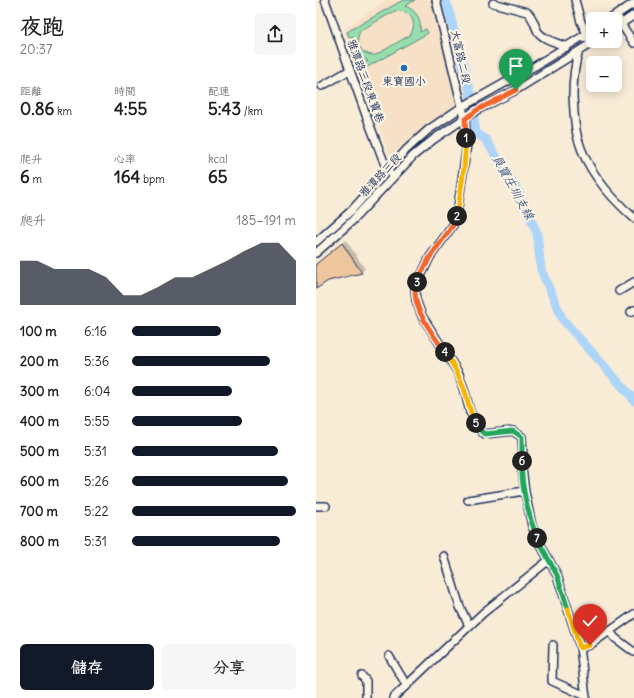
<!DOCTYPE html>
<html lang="zh-TW">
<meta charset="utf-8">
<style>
body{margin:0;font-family:Delius,"LXGW WenKai TC",sans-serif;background:#f6f6f6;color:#202124;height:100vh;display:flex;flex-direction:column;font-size:15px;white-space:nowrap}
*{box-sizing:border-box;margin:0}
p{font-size:13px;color:#757577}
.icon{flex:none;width:22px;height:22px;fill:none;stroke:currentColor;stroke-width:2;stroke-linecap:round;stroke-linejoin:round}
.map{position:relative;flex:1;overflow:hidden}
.details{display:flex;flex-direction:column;background:#fff;width:316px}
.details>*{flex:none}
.buttons{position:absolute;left:270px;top:12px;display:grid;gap:8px}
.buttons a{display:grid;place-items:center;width:36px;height:36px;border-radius:6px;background:#fff;box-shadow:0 2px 10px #0003;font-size:20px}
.pin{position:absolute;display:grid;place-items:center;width:34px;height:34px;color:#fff;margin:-41px -17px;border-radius:50% 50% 50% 0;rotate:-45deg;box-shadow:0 0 4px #0007}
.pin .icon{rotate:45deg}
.km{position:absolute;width:20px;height:20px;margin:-10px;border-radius:50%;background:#222;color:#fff;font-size:11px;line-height:20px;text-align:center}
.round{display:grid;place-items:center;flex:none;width:42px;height:42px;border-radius:6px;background:#f6f6f6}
.headline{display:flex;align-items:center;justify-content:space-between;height:68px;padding:0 20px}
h1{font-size:22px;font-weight:800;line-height:30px}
.stats{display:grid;grid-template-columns:repeat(3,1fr);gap:6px;height:68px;padding:4px 20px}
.stats div{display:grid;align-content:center}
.stats b{font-size:17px;font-weight:800}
.stats small{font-size:11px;font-weight:400}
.stats p{font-size:11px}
.chart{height:112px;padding:8px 20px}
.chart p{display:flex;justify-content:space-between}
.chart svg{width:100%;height:72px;margin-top:4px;fill:#111827;opacity:.7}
.cta{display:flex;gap:8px;margin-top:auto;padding:8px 20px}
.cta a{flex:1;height:46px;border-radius:6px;background:#111827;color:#fff;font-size:16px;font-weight:800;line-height:46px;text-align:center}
.cta a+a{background:#f6f6f6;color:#202124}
ul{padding:0 20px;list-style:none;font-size:13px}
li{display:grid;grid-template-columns:64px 48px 1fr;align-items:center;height:30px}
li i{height:10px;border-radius:5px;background:#111827}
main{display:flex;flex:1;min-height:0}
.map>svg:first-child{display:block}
.built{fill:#f6e1c6}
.green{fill:#97deac;stroke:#598685;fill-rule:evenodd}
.shadow{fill:#0003}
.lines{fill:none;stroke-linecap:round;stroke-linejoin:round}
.river{stroke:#add5f7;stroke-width:9}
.building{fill:#eec69e;stroke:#1b2f5e}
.minor-casing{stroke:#1b2f5e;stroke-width:10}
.minor{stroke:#fcf5e5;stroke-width:7}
.split-1-casing{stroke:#fff;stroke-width:8}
.split-2-casing{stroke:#fff;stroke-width:8}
.split-3-casing{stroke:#fff;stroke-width:8}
.split-4-casing{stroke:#fff;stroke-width:8}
.split-5-casing{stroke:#fff;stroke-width:8}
.split-6-casing{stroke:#fff;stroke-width:8}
.split-7-casing{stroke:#fff;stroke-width:8}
.split-8-casing{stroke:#fff;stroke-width:8}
.split-9-casing{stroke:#fff;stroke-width:8}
.split-1{stroke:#f0652b;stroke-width:5}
.split-2{stroke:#f5b400;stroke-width:5}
.split-3{stroke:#f0652b;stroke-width:5}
.split-4{stroke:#f0652b;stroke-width:5}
.split-5{stroke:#f5b400;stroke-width:5}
.split-6{stroke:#22a559;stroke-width:5}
.split-7{stroke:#22a559;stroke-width:5}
.split-8{stroke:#22a559;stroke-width:5}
.split-9{stroke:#f5b400;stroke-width:5}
.poi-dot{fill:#1f6fb2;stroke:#fcf5e5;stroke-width:1.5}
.labels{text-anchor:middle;stroke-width:4;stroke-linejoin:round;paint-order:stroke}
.street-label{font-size:11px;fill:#1b2f5e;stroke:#fcf5e5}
.poi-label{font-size:11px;fill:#1b2f5e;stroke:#fcf5e5}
.water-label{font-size:12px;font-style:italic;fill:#405884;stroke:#fcf5e5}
</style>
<main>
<section class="details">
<div class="headline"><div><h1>夜跑</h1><p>20:37</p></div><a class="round"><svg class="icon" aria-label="share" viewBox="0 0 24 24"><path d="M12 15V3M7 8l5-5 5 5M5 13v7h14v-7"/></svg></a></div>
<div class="stats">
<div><p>距離</p><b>0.86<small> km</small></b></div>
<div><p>時間</p><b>4:55</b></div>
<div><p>配速</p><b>5:43<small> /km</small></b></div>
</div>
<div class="stats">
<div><p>爬升</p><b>6<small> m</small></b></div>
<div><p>心率</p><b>164<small> bpm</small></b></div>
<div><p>kcal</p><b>65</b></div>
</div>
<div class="chart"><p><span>爬升</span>185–191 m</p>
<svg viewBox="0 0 160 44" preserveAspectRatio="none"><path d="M0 44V17L10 17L20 22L30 22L40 22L50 27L60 38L70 38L80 33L90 27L100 27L110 22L120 17L130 11L140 6L150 6L160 17V44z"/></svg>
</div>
<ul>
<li><b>100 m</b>6:16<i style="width:54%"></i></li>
<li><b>200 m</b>5:36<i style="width:84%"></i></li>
<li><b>300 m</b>6:04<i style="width:61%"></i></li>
<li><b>400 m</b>5:55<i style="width:67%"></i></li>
<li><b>500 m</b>5:31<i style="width:89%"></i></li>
<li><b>600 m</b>5:26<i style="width:95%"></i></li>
<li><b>700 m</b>5:22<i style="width:100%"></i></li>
<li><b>800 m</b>5:31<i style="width:90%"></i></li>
</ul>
<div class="cta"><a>儲存</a><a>分享</a></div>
</section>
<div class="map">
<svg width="318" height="698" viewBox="0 0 318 698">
<rect width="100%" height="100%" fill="#f9ecd7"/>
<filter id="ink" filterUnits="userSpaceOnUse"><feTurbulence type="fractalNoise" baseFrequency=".025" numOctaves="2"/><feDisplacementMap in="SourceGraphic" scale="8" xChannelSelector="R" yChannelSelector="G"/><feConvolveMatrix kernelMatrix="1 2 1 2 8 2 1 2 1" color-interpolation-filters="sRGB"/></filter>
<g filter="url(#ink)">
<!-- built -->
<path class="built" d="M 71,0 L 119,0 L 143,107 L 109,126 L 74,157 L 28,29 Z"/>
<!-- green -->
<path class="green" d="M 87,0 L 99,0 L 89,6 C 100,10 106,19 104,32 L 110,29 L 112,33 L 46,70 L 44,66 L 52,61 C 41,56 36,48 37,36 L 33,37 L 31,32 ZM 79,11 C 93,9 103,22 94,35 L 60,55 C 45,56 37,42 45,30 Z"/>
<!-- shadow -->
<path class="shadow" d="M 30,240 L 49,269 L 45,272 L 11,280 L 0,288 L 0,265 Z"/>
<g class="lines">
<!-- river -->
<path class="river" d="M 130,0 L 154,91 L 160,133 L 170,140 L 202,191 L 221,233 L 225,270 L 247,320 L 315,396 L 318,401"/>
</g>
<!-- building -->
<path class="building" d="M 26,243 L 46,273 L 12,281 L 0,289 L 0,264 Z"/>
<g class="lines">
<defs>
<path id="minor" d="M 9,0 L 50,115 L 71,170 L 73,172
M 120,0 L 149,119 L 151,144 L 140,221 L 114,257 L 99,288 L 100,300 L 106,316 L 143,374 L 149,392 L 154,412 L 166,432 L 169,434 L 197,431 L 206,437 L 207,455 L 206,468 L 209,492 L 216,526 L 222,540 L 241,575 L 264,647 L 270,698
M 259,0 L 265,22 L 271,34 L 269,38
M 177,3 L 211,12 C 218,18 218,25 222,32 C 228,40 242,43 251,47
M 301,15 L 305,24 L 318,43
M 294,19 L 318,3
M 299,28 L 318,15
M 263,51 C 258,66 257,80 257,96 C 258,110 258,125 262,139 C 271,171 294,197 318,218
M 6,86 L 34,70
M 0,242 L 35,211 L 90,150 L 112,130 L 146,107 L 219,66 L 277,30
M 0,253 L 35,222 L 97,156 L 118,139 L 161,110 L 200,90 L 279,41
M 303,291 L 318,282
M 315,312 L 318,310
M 152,500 L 208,491
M 0,506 L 10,506
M 128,556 L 144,607 L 153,626
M 294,631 L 299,638 L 318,652
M 237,645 L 236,681 L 270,696
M 264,647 L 274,645 L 318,614
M 73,656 L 91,686
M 46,676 L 50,681 L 50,698
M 77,698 L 167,613 L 233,560"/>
</defs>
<!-- minor casing -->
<use href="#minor" class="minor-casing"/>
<!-- minor -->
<use href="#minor" class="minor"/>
</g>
</g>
<g class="lines" filter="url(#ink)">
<defs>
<path id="split-1" d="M 150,138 L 149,119 L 161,110 L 200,90"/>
<path id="split-2" d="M 141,216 L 148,168 L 150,138"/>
<path id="split-3" d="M 101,282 L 114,257 L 140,221 L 141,216"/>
<path id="split-4" d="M 101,282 C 92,304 117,334 129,352"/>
<path id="split-5" d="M 129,352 C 137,364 144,377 149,391 C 153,404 152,409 160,423"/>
<path id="split-6" d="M 160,423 L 166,432 L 169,434 L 197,431 L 206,437 L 206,461"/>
<path id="split-7" d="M 206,461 C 204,484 213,517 221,538"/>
<path id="split-8" d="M 221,538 L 241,575 L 252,609"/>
<path id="split-9" d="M 252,609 L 264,648 L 274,645"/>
</defs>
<!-- split-1 casing -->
<use href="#split-1" class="split-1-casing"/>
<!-- split-2 casing -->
<use href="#split-2" class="split-2-casing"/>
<!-- split-3 casing -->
<use href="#split-3" class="split-3-casing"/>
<!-- split-4 casing -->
<use href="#split-4" class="split-4-casing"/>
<!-- split-5 casing -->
<use href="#split-5" class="split-5-casing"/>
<!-- split-6 casing -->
<use href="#split-6" class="split-6-casing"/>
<!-- split-7 casing -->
<use href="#split-7" class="split-7-casing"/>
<!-- split-8 casing -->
<use href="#split-8" class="split-8-casing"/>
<!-- split-9 casing -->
<use href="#split-9" class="split-9-casing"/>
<!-- split-1 -->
<use href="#split-1" class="split-1"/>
<!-- split-2 -->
<use href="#split-2" class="split-2"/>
<!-- split-3 -->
<use href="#split-3" class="split-3"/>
<!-- split-4 -->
<use href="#split-4" class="split-4"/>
<!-- split-5 -->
<use href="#split-5" class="split-5"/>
<!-- split-6 -->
<use href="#split-6" class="split-6"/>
<!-- split-7 -->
<use href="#split-7" class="split-7"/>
<!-- split-8 -->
<use href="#split-8" class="split-8"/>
<!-- split-9 -->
<use href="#split-9" class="split-9"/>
</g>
<!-- markers -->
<circle class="poi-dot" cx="88" cy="68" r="4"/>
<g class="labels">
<!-- street labels -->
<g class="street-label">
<text transform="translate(145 57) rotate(77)" y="4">大富路二段</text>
<text transform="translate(50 81) rotate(70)" y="4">雅潭路三段東寶巷</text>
<text transform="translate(64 175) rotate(-47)" y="4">雅潭路三段</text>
</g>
<!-- poi labels -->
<g class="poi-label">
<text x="88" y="85">東寶國小</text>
</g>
<!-- water labels -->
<g class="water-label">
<text transform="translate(197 187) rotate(61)" y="4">員寶庄圳支線</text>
</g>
</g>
</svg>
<div class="buttons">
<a>+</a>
<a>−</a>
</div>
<div class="pin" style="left:200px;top:90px;background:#1e9e55"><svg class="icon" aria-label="arrive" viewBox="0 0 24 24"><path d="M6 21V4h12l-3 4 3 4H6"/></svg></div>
<div class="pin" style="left:274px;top:645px;background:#d93025"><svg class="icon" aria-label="check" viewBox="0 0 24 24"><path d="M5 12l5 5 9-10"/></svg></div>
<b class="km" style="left:150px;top:138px">1</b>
<b class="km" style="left:141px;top:216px">2</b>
<b class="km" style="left:101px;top:282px">3</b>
<b class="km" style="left:129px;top:352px">4</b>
<b class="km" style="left:160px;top:423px">5</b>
<b class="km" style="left:206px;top:461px">6</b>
<b class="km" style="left:221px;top:538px">7</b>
</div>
</main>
